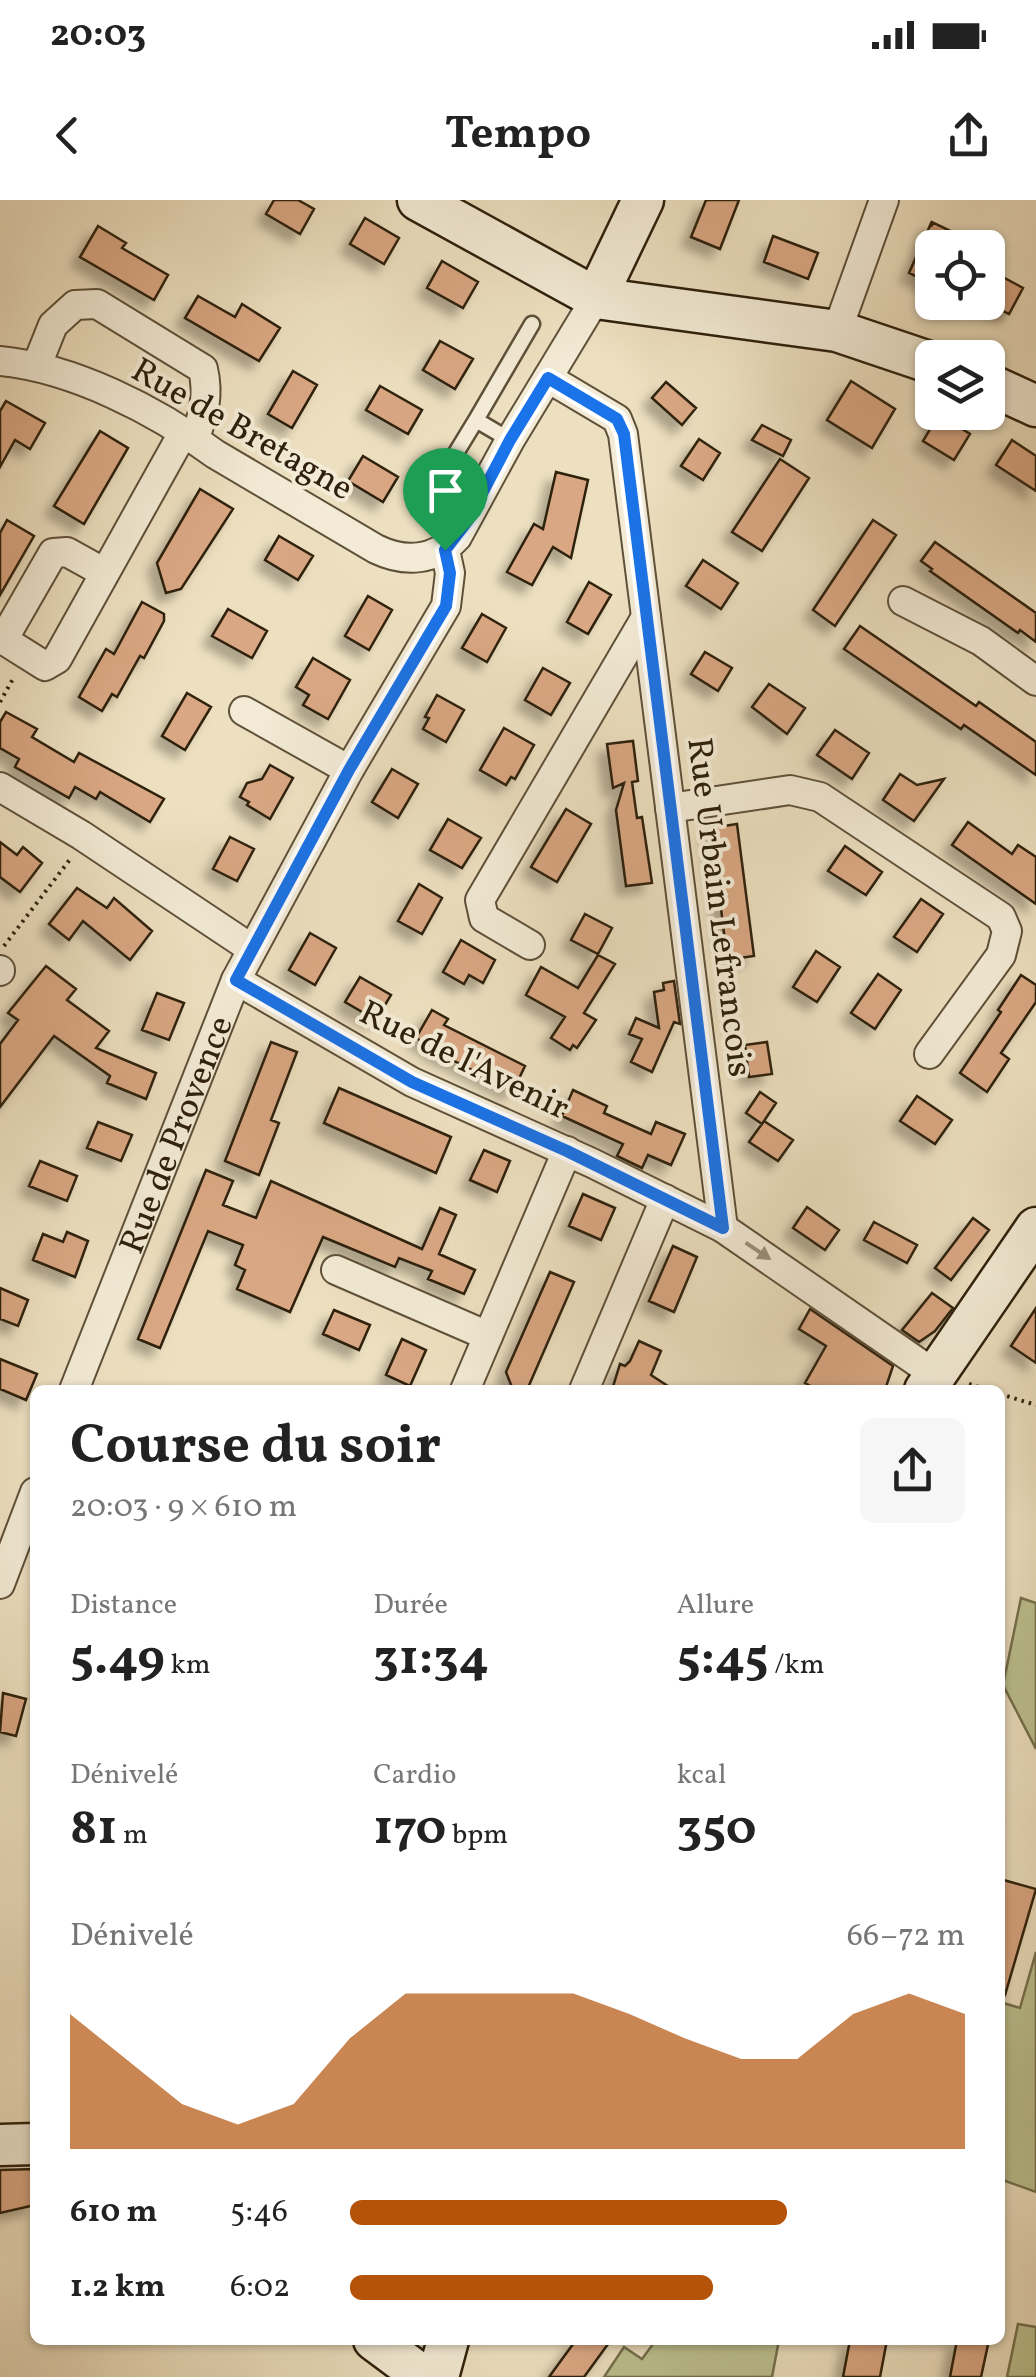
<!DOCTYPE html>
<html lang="fr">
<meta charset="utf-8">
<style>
body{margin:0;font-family:Vollkorn,serif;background:#f6f6f6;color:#222;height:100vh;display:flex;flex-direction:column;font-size:38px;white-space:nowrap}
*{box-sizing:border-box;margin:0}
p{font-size:32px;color:#767676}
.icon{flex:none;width:55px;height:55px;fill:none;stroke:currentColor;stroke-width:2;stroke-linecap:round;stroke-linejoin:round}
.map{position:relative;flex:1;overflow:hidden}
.drawer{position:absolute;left:30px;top:1185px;width:975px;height:960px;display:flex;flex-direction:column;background:#fff;border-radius:15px;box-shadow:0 2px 8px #0004}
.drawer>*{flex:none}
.tools{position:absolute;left:915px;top:30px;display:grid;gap:20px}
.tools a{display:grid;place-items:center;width:90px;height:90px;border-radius:15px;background:#fff;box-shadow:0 2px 8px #0004;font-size:50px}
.pin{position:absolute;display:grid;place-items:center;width:85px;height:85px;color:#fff;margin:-102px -42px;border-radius:50% 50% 50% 0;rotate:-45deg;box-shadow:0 0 10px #0007}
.pin .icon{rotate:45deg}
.round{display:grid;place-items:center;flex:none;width:105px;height:105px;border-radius:15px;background:#f6f6f6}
.head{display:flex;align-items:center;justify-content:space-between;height:170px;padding:0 40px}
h1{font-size:55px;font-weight:700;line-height:75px}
.figures{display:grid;grid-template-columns:repeat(3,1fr);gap:15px;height:170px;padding:10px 40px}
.figures div{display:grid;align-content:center}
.figures b{font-size:50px;font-weight:700}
.figures small{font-size:28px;font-weight:400}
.figures p{font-size:28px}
.chart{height:280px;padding:20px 40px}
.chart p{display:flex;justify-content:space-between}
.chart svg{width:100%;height:180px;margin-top:10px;fill:#b45309;opacity:.7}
ul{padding:0 40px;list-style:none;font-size:32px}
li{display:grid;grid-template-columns:160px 120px 1fr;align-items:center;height:75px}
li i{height:25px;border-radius:12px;background:#b45309}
.status{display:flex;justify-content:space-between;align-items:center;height:70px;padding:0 50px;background:#fff;direction:ltr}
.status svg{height:28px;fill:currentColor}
header{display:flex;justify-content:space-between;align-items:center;height:130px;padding:0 40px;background:#fff;font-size:45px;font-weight:700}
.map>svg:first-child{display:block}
.green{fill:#bcc190;stroke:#75704e;stroke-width:2.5}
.building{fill:#d9a783;stroke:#2e200c;stroke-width:2.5;filter:url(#shadow)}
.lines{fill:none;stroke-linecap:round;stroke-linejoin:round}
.lane-casing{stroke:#5e5039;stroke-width:19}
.street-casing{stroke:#5e5039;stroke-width:32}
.secondary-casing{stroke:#2e200c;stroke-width:45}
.path{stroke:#2e200c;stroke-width:4;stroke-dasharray:2.5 5;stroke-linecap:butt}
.lane{stroke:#f3ebd6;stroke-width:14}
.street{stroke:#f3ebd6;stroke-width:28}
.secondary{stroke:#f3ebd6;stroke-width:40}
.oneway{fill:#9a907b}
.route-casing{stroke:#fff;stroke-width:20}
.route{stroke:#1a73e8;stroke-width:12}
.labels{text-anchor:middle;stroke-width:8;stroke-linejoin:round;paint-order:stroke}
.street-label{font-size:35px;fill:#2e200c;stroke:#f3ebd6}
</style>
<div class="status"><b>20:03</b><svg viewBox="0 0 49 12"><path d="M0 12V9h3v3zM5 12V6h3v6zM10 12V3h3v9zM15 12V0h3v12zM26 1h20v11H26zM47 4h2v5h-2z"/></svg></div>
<header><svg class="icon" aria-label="back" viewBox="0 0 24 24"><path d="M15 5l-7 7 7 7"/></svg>Tempo<svg class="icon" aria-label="share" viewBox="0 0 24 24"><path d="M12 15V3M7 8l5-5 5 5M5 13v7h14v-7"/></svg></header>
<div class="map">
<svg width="1036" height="2177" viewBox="0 0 1036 2177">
<defs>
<filter id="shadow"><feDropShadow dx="-9" dy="9" stdDeviation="5" flood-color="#0004"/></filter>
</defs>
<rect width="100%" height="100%" fill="#ede0c0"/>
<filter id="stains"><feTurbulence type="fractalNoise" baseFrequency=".002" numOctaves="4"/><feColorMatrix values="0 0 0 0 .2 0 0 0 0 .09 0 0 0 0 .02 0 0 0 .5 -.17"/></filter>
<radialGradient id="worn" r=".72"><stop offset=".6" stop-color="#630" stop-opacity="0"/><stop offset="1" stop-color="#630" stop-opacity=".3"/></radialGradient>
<!-- green -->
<path class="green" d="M 1021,1398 L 1036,1403 L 1036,1549 L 1003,1485 Z
M 1036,1752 L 1036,1992 L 1000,1979 L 1000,1802 L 1020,1808 Z
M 1018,2124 L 1036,2127 L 1036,2177 L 1007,2177 Z
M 656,2140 L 779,2140 L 772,2177 L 604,2177 L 624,2147 L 642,2159 Z"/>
<!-- building -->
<path class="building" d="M 274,0 L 298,0 L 314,9 L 300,34 L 266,14 Z
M 706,0 L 739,0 L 720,49 L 691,37 Z
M 365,18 L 399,38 L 384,64 L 350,44 Z
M 932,21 L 932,25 L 934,23 L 957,34 L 951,48 L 932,48 L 932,84 L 909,73 Z
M 98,26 L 126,43 L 122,48 L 168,75 L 154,100 L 80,57 Z
M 773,36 L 818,53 L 808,79 L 764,62 Z
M 442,61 L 478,82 L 463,108 L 427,88 Z
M 988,69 L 1023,88 L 1009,114 L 988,103 Z
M 198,96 L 235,117 L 242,104 L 280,128 L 259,161 L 185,118 Z
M 440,141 L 473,159 L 455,189 L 423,170 Z
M 293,171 L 317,185 L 292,228 L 268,214 Z
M 851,181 L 895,209 L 872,248 L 827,220 Z
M 666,182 L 696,208 L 682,225 L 652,198 Z
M 380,186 L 422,210 L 408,234 L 366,210 Z
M 6,201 L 45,223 L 30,249 L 15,240 L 0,267 L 0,211 Z
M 939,214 L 970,234 L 954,260 L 923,241 Z
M 762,225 L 791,240 L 783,256 L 752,240 Z
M 100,231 L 128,248 L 84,324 L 54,306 Z
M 699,239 L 720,253 L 703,280 L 681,266 Z
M 1012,240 L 1036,256 L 1036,291 L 996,265 Z
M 363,256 L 398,277 L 383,302 L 348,281 Z
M 780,259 L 809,278 L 762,351 L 732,332 Z
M 556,272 L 588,280 L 571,358 L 553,347 L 532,385 L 507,372 L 534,324 L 543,329 Z
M 200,289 L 233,309 L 181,389 L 166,393 L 157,363 Z
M 7,320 L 34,336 L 0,395 L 0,333 Z
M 873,320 L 896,335 L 835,426 L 813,410 Z
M 279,336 L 313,356 L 298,380 L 265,360 Z
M 935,342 L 1036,413 L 1036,442 L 1020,430 L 1018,433 L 930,371 L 932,369 L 921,361 Z
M 703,360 L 738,383 L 721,409 L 686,386 Z
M 589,382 L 611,395 L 588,434 L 567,422 Z
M 368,396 L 392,410 L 369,450 L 345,436 Z
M 142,402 L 164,414 L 164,421 L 144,458 L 140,456 L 117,497 L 112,494 L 102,511 L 79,497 L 106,449 L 114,454 Z
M 228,409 L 267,431 L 252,458 L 212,436 Z
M 482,414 L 506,428 L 487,462 L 462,448 Z
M 860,426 L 976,506 L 979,502 L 1036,542 L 1036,575 L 964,525 L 961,529 L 844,449 Z
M 705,452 L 732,468 L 718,491 L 691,474 Z
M 313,458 L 350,480 L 328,519 L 303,505 L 309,495 L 296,487 Z
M 543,468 L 570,483 L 551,515 L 525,500 Z
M 769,484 L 805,508 L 787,534 L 752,507 Z
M 187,493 L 211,507 L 185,550 L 162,536 Z
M 437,495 L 464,510 L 446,542 L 423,529 L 429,518 L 425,517 Z
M 6,512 L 37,529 L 32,537 L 74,562 L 79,553 L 164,599 L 150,622 L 100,592 L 96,599 L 75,587 L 69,598 L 15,567 L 19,559 L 0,548 L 0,522 Z
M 504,528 L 534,545 L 515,579 L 511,577 L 506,585 L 480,570 Z
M 835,530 L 869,553 L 852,579 L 817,555 Z
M 633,541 L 638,581 L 632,582 L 637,618 L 642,617 L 652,683 L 626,686 L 616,610 L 624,583 L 613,588 L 607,544 Z
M 270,565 L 293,578 L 270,619 L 247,605 L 249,602 L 240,597 L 247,583 L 262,579 Z
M 392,569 L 418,584 L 398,618 L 372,602 Z
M 900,574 L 917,585 L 944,579 L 914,621 L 883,600 Z
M 566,609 L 591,624 L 557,682 L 531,667 Z
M 448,619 L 481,638 L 462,668 L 430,650 Z
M 968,622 L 1012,654 L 1018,645 L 1036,657 L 1036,704 L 952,645 Z
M 737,624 L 754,756 L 732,759 L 731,748 L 726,749 L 711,628 Z
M 230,637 L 254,649 L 237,681 L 213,669 Z
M 0,642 L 17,655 L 23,647 L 42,663 L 20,692 L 0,677 Z
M 845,646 L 882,672 L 866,695 L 828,671 Z
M 419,684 L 442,698 L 422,734 L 398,721 Z
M 77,688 L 107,708 L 114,698 L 152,731 L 130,760 L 83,721 L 69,740 L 49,724 Z
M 921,699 L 943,714 L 917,752 L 894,737 Z
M 585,714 L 612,728 L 598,754 L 571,740 Z
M 310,733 L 336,748 L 315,785 L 289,770 Z
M 461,740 L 495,760 L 483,783 L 469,775 L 464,784 L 443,772 Z
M 816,751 L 840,767 L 817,802 L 793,787 Z
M 598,755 L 615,764 L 584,813 L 596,820 L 577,848 L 573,845 L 570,850 L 551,838 L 565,817 L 526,795 L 541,767 L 578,788 Z
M 46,766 L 76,789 L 67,800 L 109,831 L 96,848 L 156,873 L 146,899 L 107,883 L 110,876 L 54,836 L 0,907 L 0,844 L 18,820 L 8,813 Z
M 878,774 L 901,790 L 875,829 L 851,813 Z
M 1021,775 L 1036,785 L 1036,802 L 1001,853 L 1009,859 L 987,892 L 960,873 L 1001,812 L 998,810 Z
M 360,777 L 391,795 L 376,820 L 345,802 Z
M 674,781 L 680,824 L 674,822 L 652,872 L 631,862 L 642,839 L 629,834 L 636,818 L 659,828 L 654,792 L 664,790 L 663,783 Z
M 157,793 L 184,803 L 169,840 L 142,830 Z
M 432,810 L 448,819 L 444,825 L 525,866 L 513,891 L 431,849 L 432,847 L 416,838 Z
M 271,842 L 297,852 L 271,920 L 279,923 L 259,975 L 225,961 Z
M 767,842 L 772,874 L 749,877 L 745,845 Z
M 339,888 L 451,937 L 436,973 L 324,923 Z
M 573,890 L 607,906 L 604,913 L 651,934 L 656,922 L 685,934 L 671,965 L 648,955 L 642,968 L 617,956 L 623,944 L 562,916 Z
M 760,892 L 776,903 L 762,924 L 746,913 Z
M 917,896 L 952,920 L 935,944 L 900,921 Z
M 764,921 L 793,940 L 778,961 L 749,942 Z
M 98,922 L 132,935 L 121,961 L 87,948 Z
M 484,950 L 510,961 L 497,992 L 470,980 Z
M 40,961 L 77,976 L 67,1001 L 29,986 Z
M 206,970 L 233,981 L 223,1005 L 256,1018 L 271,981 L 422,1049 L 440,1008 L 456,1015 L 439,1054 L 475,1070 L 464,1094 L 428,1079 L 432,1071 L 399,1058 L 395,1067 L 323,1037 L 290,1112 L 237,1089 L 245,1070 L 235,1065 L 243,1045 L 208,1031 L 160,1148 L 138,1139 Z
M 583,994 L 615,1008 L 601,1040 L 569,1026 Z
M 807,1007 L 839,1030 L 825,1050 L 793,1028 Z
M 973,1018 L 989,1030 L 951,1080 L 935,1068 Z
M 874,1022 L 917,1045 L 907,1063 L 864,1040 Z
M 67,1032 L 88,1041 L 75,1077 L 33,1060 L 43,1034 L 63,1042 Z
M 673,1046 L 697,1057 L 674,1112 L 649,1101 Z
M 550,1072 L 574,1082 L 527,1190 L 513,1190 L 506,1172 Z
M 0,1088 L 28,1100 L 18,1126 L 0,1119 Z
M 932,1093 L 953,1108 L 935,1131 L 919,1142 L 902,1130 Z
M 1036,1108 L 1036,1163 L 1011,1146 Z
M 810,1109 L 893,1166 L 885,1190 L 818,1190 L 805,1183 L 826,1146 L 799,1129 Z
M 334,1110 L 370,1125 L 359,1150 L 323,1134 Z
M 402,1139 L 426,1150 L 410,1186 L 386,1175 Z
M 639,1141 L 661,1151 L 651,1175 L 674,1190 L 612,1190 L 620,1164 L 625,1166 L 630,1161 Z
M 0,1159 L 37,1174 L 26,1200 L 0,1189 Z
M 3,1493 L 26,1499 L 16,1536 L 0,1532 Z
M 1000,1679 L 1036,1689 L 1005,1795 L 1000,1794 Z
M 35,1969 L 35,2005 L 0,2013 L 0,1970 Z
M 576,2140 L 611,2140 L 584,2177 L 549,2177 Z
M 850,2140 L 887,2140 L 880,2177 L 843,2177 Z
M 957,2140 L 989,2140 L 981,2177 L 950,2177 Z"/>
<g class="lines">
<defs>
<path id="lane" d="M 510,240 L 476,220 L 532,124
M 442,276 L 476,220"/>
<g id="street">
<path d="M 837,131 L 884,0"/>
<path d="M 0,161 C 73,168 156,210 215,254 L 376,349 C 405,363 435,361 457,337 L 510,240 L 596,98"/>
<path d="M 37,165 L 53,125 L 75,105 L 97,104 L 203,169 C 209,195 204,215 194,239"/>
<path d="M 548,178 L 617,219 L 623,234 L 723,1028 L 936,1175"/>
<path d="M 103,372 L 67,352 L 53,353 L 7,433 L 7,442 L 45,466 L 57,459 L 183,233"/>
<path d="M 903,401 L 981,441 L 1036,481"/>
<path d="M 244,511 L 349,570"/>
<path d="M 0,587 L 81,635 L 252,749"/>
<path d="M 670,608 L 790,590 L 820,597 L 1001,717 L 1007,731 L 1001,755 L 929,854"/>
<path d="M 530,745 L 484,718 L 480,700 L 646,417"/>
<path d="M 0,770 L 0,771"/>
<path d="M 236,780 L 412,882 L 592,963 L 723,1028"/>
<path d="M 336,1070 L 488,1136"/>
<path id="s1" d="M 74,1190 L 236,780 L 349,570 L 446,406 L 450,373 L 445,350"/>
<path d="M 465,1190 L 567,951"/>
<path d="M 584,1190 L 665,999"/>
<path d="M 0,1384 L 35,1292"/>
</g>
<path id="secondary" d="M 418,0 L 596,98 L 837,131 L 932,163
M 596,98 L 643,0
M 988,184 L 1036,206
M 925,1190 L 1036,1028
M 0,1945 L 35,1944
M 374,2140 L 424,2177
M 438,2177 L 448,2140"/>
</defs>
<!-- lane casing -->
<use href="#lane" class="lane-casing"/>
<!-- street casing -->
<use href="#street" class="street-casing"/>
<!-- secondary casing -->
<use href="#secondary" class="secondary-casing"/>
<!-- path -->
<path class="path" d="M 0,502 L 14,477
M 4,746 L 71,658
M 969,1184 L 988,1190
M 1000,1194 L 1036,1205"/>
<!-- lane -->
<use href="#lane" class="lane"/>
<!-- street -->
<use href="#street" class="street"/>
<!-- secondary -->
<use href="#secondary" class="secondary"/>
</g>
<!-- one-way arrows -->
<defs><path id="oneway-solid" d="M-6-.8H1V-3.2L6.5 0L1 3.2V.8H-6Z" transform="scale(2.5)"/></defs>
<use class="oneway" href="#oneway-solid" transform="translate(758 1051) rotate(34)"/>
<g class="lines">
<defs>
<path id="route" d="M 548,178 L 617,219 L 624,234 L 723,1028 L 567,951 L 412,882 L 236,780 L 349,570 L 446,406 L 450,373 L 445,350 L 468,320 L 510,240 Z"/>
</defs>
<!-- route casing -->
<use href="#route" class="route-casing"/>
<!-- route -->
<use href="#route" class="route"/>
</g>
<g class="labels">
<!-- street labels -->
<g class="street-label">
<text transform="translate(243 228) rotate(30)" y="12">Rue de Bretagne</text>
<text transform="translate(721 707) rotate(83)" y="12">Rue Urbain Lefrancois</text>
<text transform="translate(465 859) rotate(26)" y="12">Rue de l'Avenir</text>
<text dy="12" stroke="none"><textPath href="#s1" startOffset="275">Rue de Provence</textPath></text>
</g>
</g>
<rect width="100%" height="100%" filter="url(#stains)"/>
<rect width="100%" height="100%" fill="url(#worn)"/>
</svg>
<div class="tools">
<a><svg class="icon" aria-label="locate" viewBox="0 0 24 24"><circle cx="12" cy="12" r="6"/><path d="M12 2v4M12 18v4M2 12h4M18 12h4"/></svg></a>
<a><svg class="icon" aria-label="layers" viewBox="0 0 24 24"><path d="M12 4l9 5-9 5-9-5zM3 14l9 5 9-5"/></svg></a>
</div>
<div class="pin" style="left:445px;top:350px;background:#1e9e55"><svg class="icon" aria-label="arrive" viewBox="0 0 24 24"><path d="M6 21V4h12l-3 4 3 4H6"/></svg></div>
<section class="drawer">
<div class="head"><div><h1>Course du soir</h1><p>20:03 · 9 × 610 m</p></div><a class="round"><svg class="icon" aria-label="share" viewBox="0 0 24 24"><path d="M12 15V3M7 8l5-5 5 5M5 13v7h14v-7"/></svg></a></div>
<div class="figures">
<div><p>Distance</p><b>5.49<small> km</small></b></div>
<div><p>Durée</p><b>31:34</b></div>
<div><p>Allure</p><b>5:45<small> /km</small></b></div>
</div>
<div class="figures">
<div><p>Dénivelé</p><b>81<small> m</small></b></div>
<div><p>Cardio</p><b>170<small> bpm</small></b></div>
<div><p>kcal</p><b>350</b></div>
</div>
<div class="chart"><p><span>Dénivelé</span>66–72 m</p>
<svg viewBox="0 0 160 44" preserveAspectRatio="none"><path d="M0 44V11L10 22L20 33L30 38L40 33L50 17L60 6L70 6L80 6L90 6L100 11L110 17L120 22L130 22L140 11L150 6L160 11V44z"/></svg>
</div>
<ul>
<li><b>610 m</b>5:46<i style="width:71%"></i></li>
<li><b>1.2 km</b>6:02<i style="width:59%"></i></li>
</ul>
</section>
</div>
